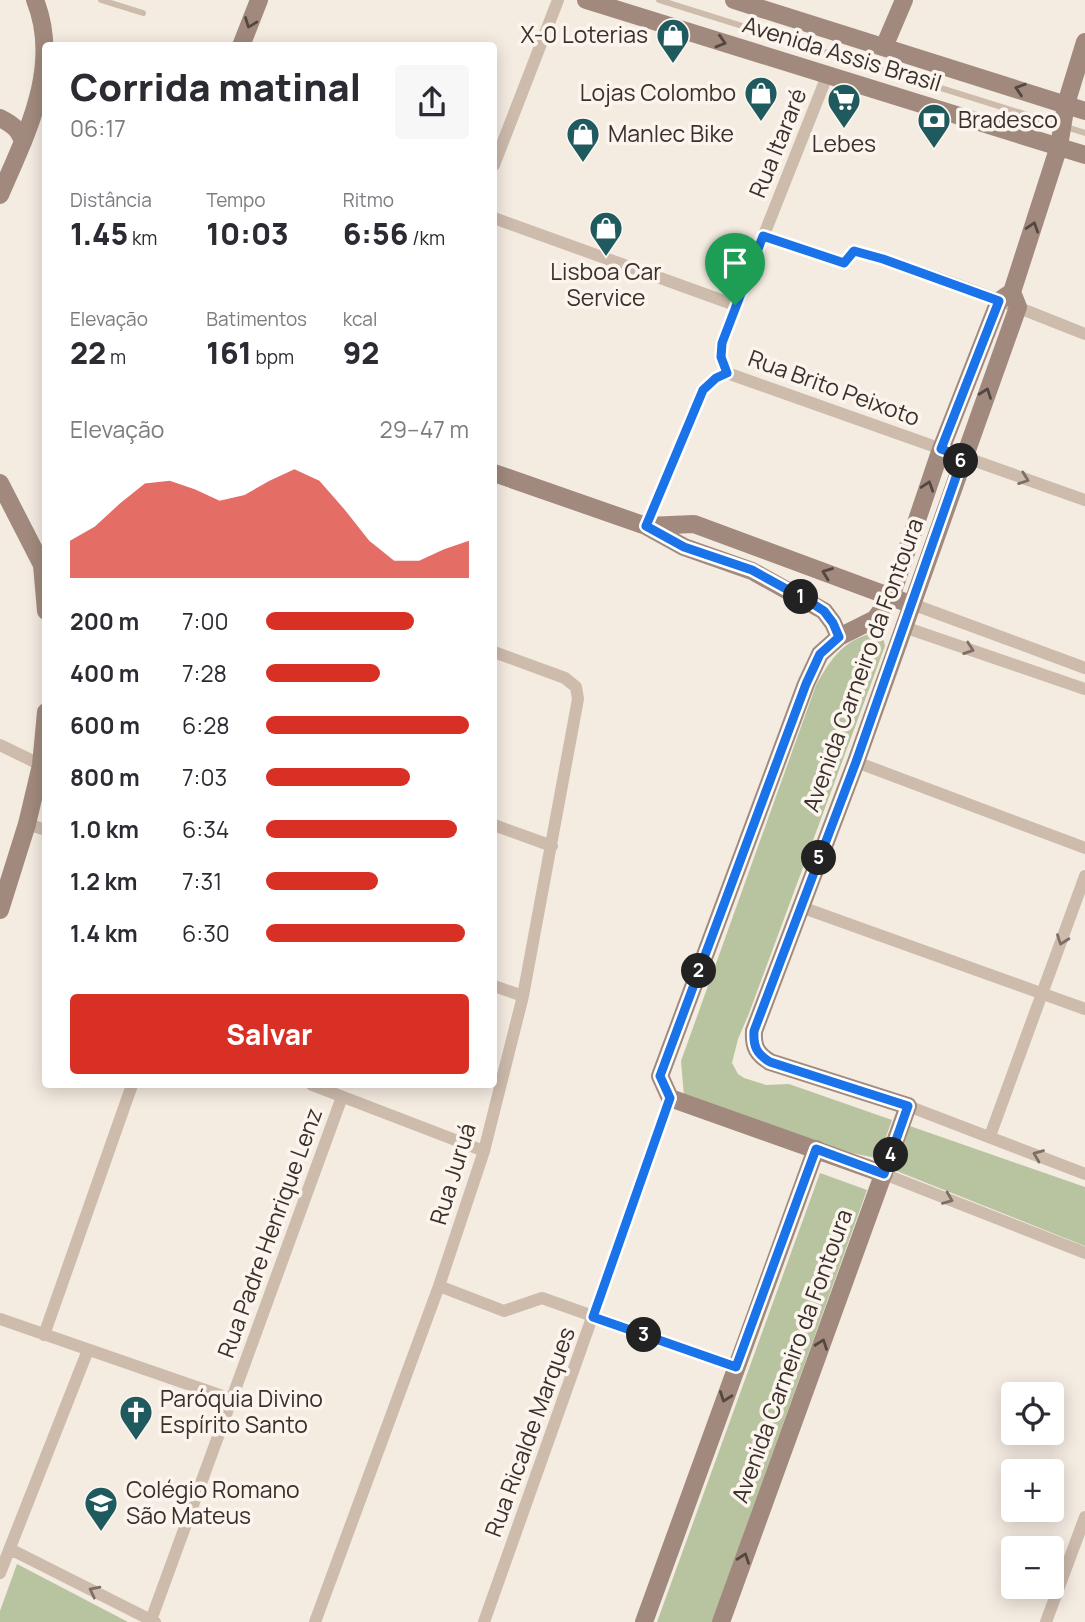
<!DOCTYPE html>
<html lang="pt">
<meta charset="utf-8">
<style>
body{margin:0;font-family:Manrope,sans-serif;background:#f7f7f7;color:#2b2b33;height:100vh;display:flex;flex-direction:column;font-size:26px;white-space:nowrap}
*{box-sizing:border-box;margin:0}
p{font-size:23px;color:#7c7c81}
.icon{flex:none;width:38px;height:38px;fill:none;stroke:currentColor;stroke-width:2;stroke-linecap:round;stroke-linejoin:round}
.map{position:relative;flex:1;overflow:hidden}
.side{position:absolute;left:42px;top:42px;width:455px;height:1046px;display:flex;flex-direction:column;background:#fff;border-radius:7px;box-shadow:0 4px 18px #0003}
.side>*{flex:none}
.tools{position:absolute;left:1001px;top:1382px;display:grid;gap:14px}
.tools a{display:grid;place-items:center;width:63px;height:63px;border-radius:7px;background:#fff;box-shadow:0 4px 18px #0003;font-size:35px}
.pin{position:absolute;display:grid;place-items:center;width:60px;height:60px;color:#fff;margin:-72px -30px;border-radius:50% 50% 50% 0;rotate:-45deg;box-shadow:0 0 7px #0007}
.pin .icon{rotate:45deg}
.km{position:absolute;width:35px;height:35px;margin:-18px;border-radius:50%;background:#222;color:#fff;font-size:19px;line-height:35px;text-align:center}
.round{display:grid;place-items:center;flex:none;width:74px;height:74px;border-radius:7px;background:#f7f7f7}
.summary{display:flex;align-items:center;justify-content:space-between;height:119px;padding:0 28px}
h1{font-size:38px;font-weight:800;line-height:52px}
.stats{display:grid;grid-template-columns:repeat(3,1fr);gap:10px;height:119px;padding:7px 28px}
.stats div{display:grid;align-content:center}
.stats b{font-size:30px;font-weight:800}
.stats small{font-size:19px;font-weight:400}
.stats p{font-size:19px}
.chart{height:196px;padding:14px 28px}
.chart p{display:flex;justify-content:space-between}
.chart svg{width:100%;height:126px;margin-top:7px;fill:#d93025;opacity:.7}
.action{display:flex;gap:14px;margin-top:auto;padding:14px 28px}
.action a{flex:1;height:80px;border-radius:7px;background:#d93025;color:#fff;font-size:28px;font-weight:800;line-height:80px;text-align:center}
ul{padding:0 28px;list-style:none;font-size:23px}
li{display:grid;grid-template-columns:112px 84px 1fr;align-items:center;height:52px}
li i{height:18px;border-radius:9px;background:#d93025}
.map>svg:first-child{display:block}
.green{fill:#b8c4a0}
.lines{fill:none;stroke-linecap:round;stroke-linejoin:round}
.lane{stroke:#cdbbac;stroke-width:6}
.street{stroke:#cdbbac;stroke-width:12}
.secondary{stroke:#a18a7d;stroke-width:18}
.oneway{stroke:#544640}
.oneway2{stroke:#7d6f65}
.route-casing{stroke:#fff;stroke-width:14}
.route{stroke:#1a73e8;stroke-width:9}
.labels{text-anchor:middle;stroke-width:7;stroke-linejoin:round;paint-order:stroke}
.poi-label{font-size:23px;fill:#3b302b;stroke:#fbf5ee;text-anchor:start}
.street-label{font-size:23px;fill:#3b302b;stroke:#fbf5ee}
</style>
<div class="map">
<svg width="1085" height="1622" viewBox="0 0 1085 1622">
<rect width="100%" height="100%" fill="#f4ebe1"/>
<!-- green -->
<path class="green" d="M 873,633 L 883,637 L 885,646 L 748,1016 L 738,1039 L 732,1063 L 738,1074 L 744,1078 L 766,1085 L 789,1084 L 892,1120 L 882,1148 L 876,1158 L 852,1153 L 684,1096 L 681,1061 L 816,685 C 831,659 842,641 873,633 Z
M 907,1125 L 1085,1187 L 1085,1246 L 894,1170 Z
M 820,1173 L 867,1190 L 712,1622 L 657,1622 Z
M 17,1564 L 128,1622 L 0,1622 L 0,1611 Z"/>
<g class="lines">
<!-- lane -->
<path class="lane" d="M 101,0 L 143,13
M 659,0 L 1085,133"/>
<!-- street -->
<path class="street" d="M 494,165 L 558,0
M 494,218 L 735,305
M 763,236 L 844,263 L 854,251 C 933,273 1010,304 1085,334
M 727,373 L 1085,500
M 727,373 L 721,357 L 721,343 L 827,76
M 646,526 L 703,389 L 716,378 L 727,373
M 912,604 L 1085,668
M 904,627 L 1085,689
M 0,745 L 41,765
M 856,762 L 1085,848
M 27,824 L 46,830
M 494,825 L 552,846
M 801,907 L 1085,1009
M 494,986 L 523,996
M 312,1085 L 484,1151
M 908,1106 L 1085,1174
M 990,1136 L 1085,876
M 884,1174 L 1085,1253
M 439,1286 L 504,1311 L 542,1298 L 736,1367
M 0,1319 L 231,1399
M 44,1335 L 132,1085
M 10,1549 L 155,1622
M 0,1573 L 88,1350
M 151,1620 L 342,1097
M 315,1622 L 439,1286 L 484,1151 L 523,996 L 578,699 L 576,687 L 565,678 L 494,652
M 484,1622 L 670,1098
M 1046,1622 L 1085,1517"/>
<!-- secondary -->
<path class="secondary" d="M 586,0 L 1085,155
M 734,0 L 1085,111
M 241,46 L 259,0
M 884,47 L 904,0
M 0,118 C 12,124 19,129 23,142
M 0,195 C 26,134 62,67 35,0
M 494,473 L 646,526 L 684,547 L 752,571 L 824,611 L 833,623 L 839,637
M 0,483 L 42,565 L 46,611
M 647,526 L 694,524 L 902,601
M 0,910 L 27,824 L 41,765 L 46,712
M 884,1174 L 670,1098 L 660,1076 L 806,684 L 820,654 L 839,637 L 875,619 L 891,597 L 941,449 L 999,301 L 1012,292 L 1059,146 L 1066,104 L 1085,42
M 644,1622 L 816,1149
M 721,1622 L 908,1106 L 770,1062 C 757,1054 753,1047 754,1031 L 856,762 L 1018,307 L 1012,292"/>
</g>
<!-- one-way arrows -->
<defs><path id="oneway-chevron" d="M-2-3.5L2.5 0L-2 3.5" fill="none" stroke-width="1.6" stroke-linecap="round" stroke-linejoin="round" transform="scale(1.75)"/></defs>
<g class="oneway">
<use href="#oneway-chevron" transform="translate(250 23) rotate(111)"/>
<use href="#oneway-chevron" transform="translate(721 42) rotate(17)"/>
<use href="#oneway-chevron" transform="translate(1020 89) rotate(-162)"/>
<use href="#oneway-chevron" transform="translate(1033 227) rotate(-72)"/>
<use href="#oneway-chevron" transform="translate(986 393) rotate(-70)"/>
<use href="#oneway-chevron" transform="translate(928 486) rotate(-72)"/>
<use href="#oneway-chevron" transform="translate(827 573) rotate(-159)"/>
<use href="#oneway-chevron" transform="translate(822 1344) rotate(-70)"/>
<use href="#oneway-chevron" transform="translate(725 1397) rotate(110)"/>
<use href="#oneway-chevron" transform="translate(744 1558) rotate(-70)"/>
</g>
<g class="oneway2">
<use href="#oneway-chevron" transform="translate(1024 479) rotate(20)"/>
<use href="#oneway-chevron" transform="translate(969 649) rotate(19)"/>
<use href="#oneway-chevron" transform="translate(1062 940) rotate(110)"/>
<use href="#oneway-chevron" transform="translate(1038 1155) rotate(-158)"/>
<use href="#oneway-chevron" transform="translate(948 1199) rotate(22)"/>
<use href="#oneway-chevron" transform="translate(94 1591) rotate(-153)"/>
</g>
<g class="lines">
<defs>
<path id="route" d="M 763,236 L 844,263 L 854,251 L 883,259 L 999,301 L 941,449 L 963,457 L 856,762 L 754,1031 C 753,1047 757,1054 770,1062 L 908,1106 L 884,1174 L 816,1149 L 736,1367 L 593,1317 L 670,1098 L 660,1076 L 806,684 L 820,654 L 839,637 L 833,623 L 824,611 L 810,602 L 752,570 L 684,547 L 646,526 L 703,390 L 716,378 L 727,373 L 721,357 L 722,343 Z"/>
</defs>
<!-- route casing -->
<use href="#route" class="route-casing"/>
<!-- route -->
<use href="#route" class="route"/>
</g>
<!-- icons -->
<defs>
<symbol id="shop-pin" viewBox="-11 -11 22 30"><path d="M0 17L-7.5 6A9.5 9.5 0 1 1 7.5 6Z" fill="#1f5a5e" stroke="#fbf5ee"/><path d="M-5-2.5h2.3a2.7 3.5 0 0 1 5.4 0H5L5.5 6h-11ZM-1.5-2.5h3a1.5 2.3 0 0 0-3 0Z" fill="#fff"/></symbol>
<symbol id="supermarket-pin" viewBox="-11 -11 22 30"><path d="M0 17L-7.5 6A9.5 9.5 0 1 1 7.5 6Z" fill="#1f5a5e" stroke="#fbf5ee"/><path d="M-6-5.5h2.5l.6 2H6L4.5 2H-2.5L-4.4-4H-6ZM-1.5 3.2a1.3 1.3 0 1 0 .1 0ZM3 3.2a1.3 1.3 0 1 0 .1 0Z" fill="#fff"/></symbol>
<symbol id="bank-pin" viewBox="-11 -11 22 30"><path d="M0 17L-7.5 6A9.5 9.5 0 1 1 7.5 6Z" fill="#1f5a5e" stroke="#fbf5ee"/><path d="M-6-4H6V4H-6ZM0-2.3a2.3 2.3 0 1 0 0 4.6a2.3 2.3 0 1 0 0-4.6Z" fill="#fff"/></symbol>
<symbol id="church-pin" viewBox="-11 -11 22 30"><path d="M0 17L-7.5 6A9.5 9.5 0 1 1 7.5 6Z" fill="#1f5a5e" stroke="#fbf5ee"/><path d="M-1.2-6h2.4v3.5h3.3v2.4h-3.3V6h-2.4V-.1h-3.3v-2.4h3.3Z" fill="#fff"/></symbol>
<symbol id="school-pin" viewBox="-11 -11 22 30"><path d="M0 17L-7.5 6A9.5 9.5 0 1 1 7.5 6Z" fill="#1f5a5e" stroke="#fbf5ee"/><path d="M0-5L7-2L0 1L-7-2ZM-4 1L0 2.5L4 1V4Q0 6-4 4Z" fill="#fff"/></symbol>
</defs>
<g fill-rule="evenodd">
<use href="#shop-pin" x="654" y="16" width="38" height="52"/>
<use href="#shop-pin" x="742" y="74" width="38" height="52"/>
<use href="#supermarket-pin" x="825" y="81" width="38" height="52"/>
<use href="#bank-pin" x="915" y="101" width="38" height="52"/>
<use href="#shop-pin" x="564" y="115" width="38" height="52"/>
<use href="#shop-pin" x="587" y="209" width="38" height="52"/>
<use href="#church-pin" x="117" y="1393" width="38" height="52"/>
<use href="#school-pin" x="82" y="1484" width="38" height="52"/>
</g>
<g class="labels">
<!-- poi labels -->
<g class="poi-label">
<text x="648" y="43" text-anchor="end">X-0 Loterias</text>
<text x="736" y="101" text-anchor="end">Lojas Colombo</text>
<text x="958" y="128">Bradesco</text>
<text x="608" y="142">Manlec Bike</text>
<text x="844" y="152" text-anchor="middle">Lebes</text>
<text x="606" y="280" text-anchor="middle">Lisboa Car<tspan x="606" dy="26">Service</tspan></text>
<text x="160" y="1407">Paróquia Divino<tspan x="160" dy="26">Espírito Santo</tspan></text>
<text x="126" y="1498">Colégio Romano<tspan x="126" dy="26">São Mateus</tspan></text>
</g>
<!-- street labels -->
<g class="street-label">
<text transform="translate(842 54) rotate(17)" y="8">Avenida Assis Brasil</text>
<text transform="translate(778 143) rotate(-68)" y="8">Rua Itararé</text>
<text transform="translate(834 388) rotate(20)" y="8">Rua Brito Peixoto</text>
<text transform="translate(863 665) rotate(-70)" y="8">Avenida Carneiro da Fontoura</text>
<text transform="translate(453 1174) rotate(-73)" y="8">Rua Juruá</text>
<text transform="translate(270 1233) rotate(-70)" y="8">Rua Padre Henrique Lenz</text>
<text transform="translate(792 1356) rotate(-70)" y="8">Avenida Carneiro da Fontoura</text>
<text transform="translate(530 1432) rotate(-70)" y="8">Rua Ricalde Marques</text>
</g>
</g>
</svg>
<div class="tools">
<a><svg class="icon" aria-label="locate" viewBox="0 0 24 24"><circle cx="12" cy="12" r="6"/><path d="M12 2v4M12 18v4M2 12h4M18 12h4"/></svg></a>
<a>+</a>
<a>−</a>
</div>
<div class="pin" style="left:735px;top:305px;background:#1e9e55"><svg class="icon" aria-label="arrive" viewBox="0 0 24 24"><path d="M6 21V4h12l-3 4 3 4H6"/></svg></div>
<b class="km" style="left:801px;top:597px">1</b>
<b class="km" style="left:699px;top:971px">2</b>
<b class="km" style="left:644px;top:1335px">3</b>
<b class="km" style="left:891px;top:1155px">4</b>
<b class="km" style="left:819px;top:858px">5</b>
<b class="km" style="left:961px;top:461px">6</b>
<section class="side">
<div class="summary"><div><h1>Corrida matinal</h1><p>06:17</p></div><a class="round"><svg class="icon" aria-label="share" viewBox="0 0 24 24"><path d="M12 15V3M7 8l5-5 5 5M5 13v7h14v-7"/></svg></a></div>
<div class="stats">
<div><p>Distância</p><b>1.45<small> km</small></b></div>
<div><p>Tempo</p><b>10:03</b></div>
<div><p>Ritmo</p><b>6:56<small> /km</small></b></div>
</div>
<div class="stats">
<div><p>Elevação</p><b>22<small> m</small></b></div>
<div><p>Batimentos</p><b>161<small> bpm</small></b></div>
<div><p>kcal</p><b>92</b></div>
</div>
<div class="chart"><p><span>Elevação</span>29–47 m</p>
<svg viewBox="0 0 160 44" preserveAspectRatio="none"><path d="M0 44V31L10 26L20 18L30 11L40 10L50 13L60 17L70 15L80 10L90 6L100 10L110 20L120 31L130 38L140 38L150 34L160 31V44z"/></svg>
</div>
<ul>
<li><b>200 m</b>7:00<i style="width:73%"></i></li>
<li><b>400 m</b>7:28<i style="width:56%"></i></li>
<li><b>600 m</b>6:28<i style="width:100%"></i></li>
<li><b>800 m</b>7:03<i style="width:71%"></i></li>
<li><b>1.0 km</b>6:34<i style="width:94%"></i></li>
<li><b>1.2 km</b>7:31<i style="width:55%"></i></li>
<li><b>1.4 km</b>6:30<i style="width:98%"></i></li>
</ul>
<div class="action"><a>Salvar</a></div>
</section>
</div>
